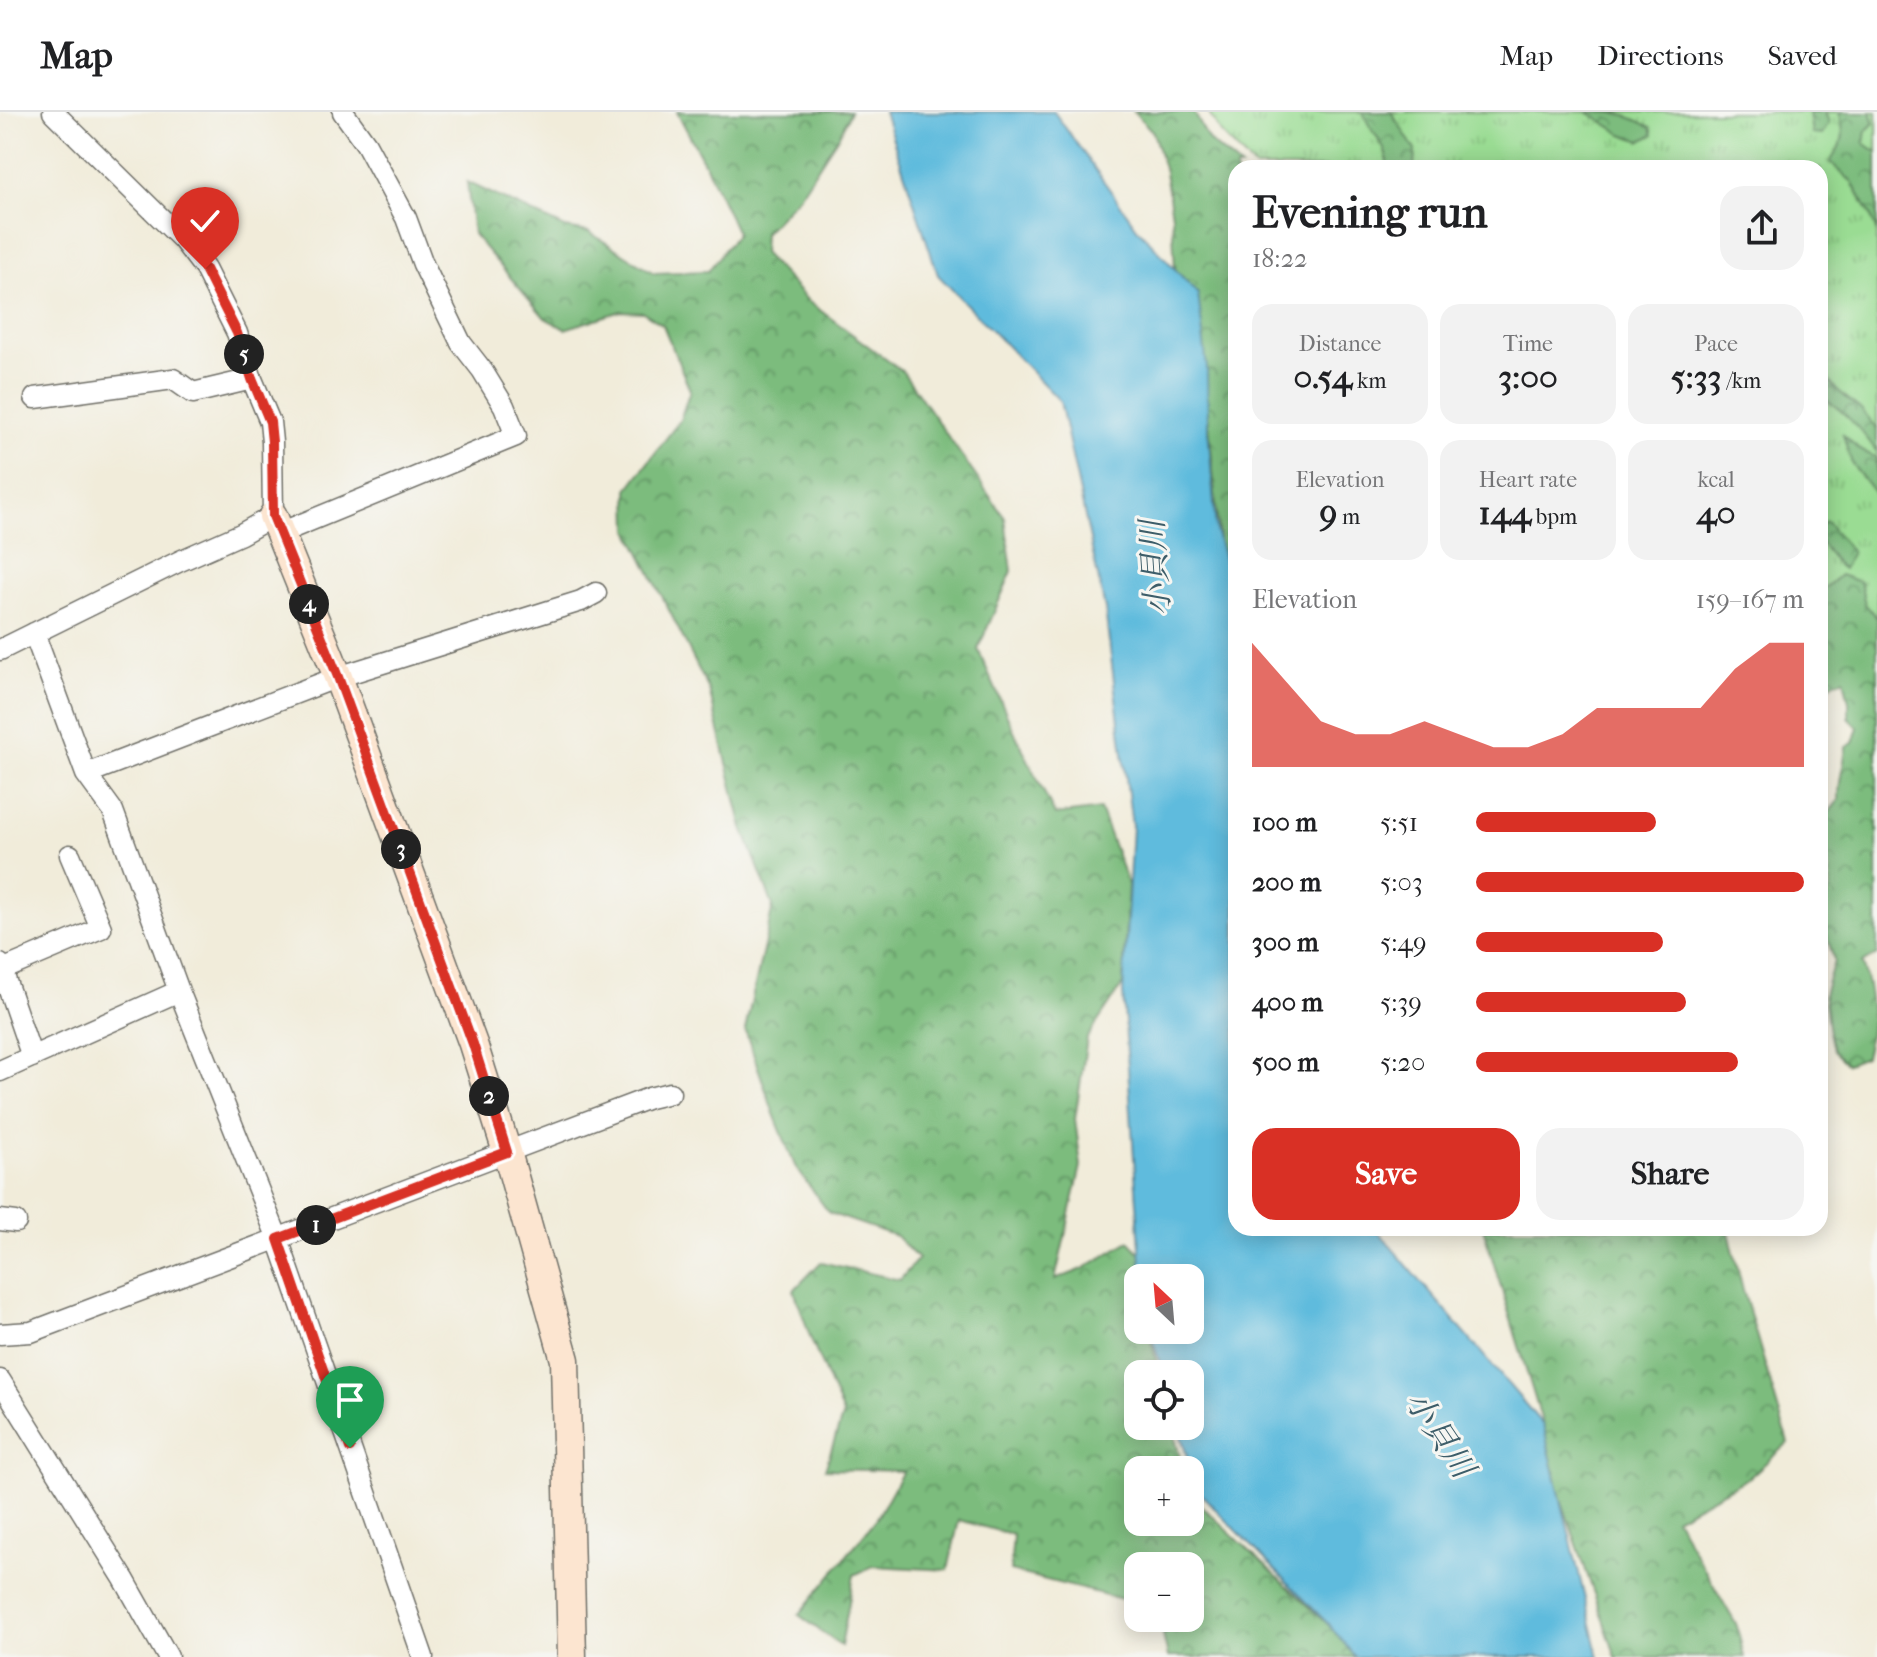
<!DOCTYPE html>
<meta charset="utf-8">
<style>
body{margin:0;font-family:"IM FELL French Canon","Noto Serif JP",serif;background:#f2f2f2;color:#202124;height:100vh;display:flex;flex-direction:column;font-size:30px;white-space:nowrap}
*{box-sizing:border-box;margin:0}
p{font-size:26px;color:#757577}
.icon{flex:none;width:44px;height:44px;fill:none;stroke:currentColor;stroke-width:2;stroke-linecap:round;stroke-linejoin:round}
.map{position:relative;flex:1;overflow:hidden}
.drawer{position:absolute;left:1228px;top:48px;width:600px;height:1076px;display:flex;flex-direction:column;background:#fff;border-radius:24px;box-shadow:0 4px 20px #0003}
.drawer>*{flex:none}
.needle{width:52px;rotate:334deg}
.tools{position:absolute;left:1124px;top:1152px;display:grid;gap:16px}
.tools a{display:grid;place-items:center;width:80px;height:80px;border-radius:16px;background:#fff;box-shadow:0 4px 20px #0003;font-size:40px}
.pin{position:absolute;display:grid;place-items:center;width:68px;height:68px;color:#fff;margin:-82px -34px;border-radius:50% 50% 50% 0;rotate:-45deg;box-shadow:0 0 8px #0007}
.pin .icon{rotate:45deg}
.km{position:absolute;width:40px;height:40px;margin:-20px;border-radius:50%;background:#222;color:#fff;font-size:22px;line-height:40px;text-align:center}
.round{display:grid;place-items:center;flex:none;width:84px;height:84px;border-radius:24px;background:#f2f2f2}
.overview{display:flex;align-items:center;justify-content:space-between;height:136px;padding:0 24px}
h1{font-size:44px;font-weight:800;line-height:60px}
.figures{display:grid;grid-template-columns:repeat(3,1fr);gap:12px;height:136px;padding:8px 24px}
.figures div{display:grid;align-content:center;border-radius:20px;background:#f2f2f2;text-align:center}
.figures b{font-size:34px;font-weight:800}
.figures small{font-size:22px;font-weight:400}
.figures p{font-size:22px}
.chart{height:224px;padding:16px 24px}
.chart p{display:flex;justify-content:space-between}
.chart svg{width:100%;height:144px;margin-top:8px;fill:#d93025;opacity:.7}
.button{display:flex;gap:16px;margin-top:auto;padding:16px 24px}
.button a{flex:1;height:92px;border-radius:24px;background:#d93025;color:#fff;font-size:32px;font-weight:800;line-height:92px;text-align:center}
.button a+a{background:#f2f2f2;color:#202124}
ul{padding:0 24px;list-style:none;font-size:26px}
li{display:grid;grid-template-columns:128px 96px 1fr;align-items:center;height:60px}
li i{height:20px;border-radius:10px;background:#d93025}
header{display:flex;align-items:center;gap:48px;box-sizing:border-box;height:112px;padding:0 40px;background:#fff;border-bottom:2px solid #e0e0e0}
header strong{font-size:38px}
nav{display:flex;gap:44px;margin-inline-start:auto;font-size:28px}
.map>svg:first-child{display:block}
.grass{fill:url(#grass-tufts);stroke:#62845f;stroke-width:2}
.forest{fill:url(#forest-crowns);stroke:#537454;stroke-width:2}
.water{fill:#5fbbdd;stroke:#457384;stroke-width:2}
.lines{fill:none;stroke-linecap:round;stroke-linejoin:round}
.street-casing{stroke:#706f68;stroke-width:23}
.secondary-casing{stroke:#706f68;stroke-width:31}
.street{stroke:#fff;stroke-width:20}
.secondary{stroke:#fce5d0;stroke-width:28}
.route-casing{stroke:#fff;stroke-width:16}
.route{stroke:#d93025;stroke-width:10}
.labels{text-anchor:middle;stroke-width:6;stroke-linejoin:round;paint-order:stroke}
.water-label{font-size:32px;font-style:italic;fill:#3d5d69;stroke:#f6f6f2}
</style>
<header>
<strong>Map</strong>
<nav><a>Map</a><a>Directions</a><a>Saved</a></nav>
</header>
<div class="map">
<svg width="1877" height="1545" viewBox="0 0 1877 1545">
<defs>
<pattern id="grass-tufts" width="24" height="20" patternUnits="userSpaceOnUse" patternTransform="scale(2)"><rect width="24" height="20" fill="#9adc93"/><path d="M3 7l-1-3M5 7V3M7 7l1-3M15 17l-1-3M17 17v-4M19 17l1-3" fill="none" stroke="#85bd7f"/></pattern>
<pattern id="forest-crowns" width="20" height="18" patternUnits="userSpaceOnUse" patternTransform="scale(2)"><rect width="20" height="18" fill="#7bbc7d"/><path d="M2 6a3 3 0 1 1 6 0M12 15a3 3 0 1 1 6 0" fill="none" stroke="#659967"/></pattern>
</defs>
<rect width="100%" height="100%" fill="#f6f6f2"/>
<filter id="ink" filterUnits="userSpaceOnUse"><feTurbulence type="fractalNoise" baseFrequency=".0125" numOctaves="2"/><feDisplacementMap in="SourceGraphic" scale="16" xChannelSelector="R" yChannelSelector="G"/><feConvolveMatrix kernelMatrix="1 2 1 2 8 2 1 2 1" color-interpolation-filters="sRGB"/></filter>
<filter id="wash" filterUnits="userSpaceOnUse"><feTurbulence type="fractalNoise" baseFrequency=".006" numOctaves="4" result="noise"/><feDisplacementMap in="SourceGraphic" scale="32" xChannelSelector="R" yChannelSelector="G"/><feGaussianBlur stdDeviation="1.8" result="paint"/><feColorMatrix in="noise" values="0 0 0 0 0 0 0 0 0 0 0 0 0 0 0 0 0 1.4 0 .05"/><feComposite in="paint" operator="in"/></filter>
<g filter="url(#wash)">
<rect width="100%" height="100%" fill="#f1ecda"/>
<!-- grass -->
<path class="grass" d="M 1208,0 L 1877,0 L 1877,658 L 1847,562 L 1820,579 L 1820,56 L 1255,56 L 1221,21 Z"/>
<!-- forest -->
<path class="forest" d="M 677,0 L 850,0 L 841,20 L 800,83 L 764,121 L 763,141 L 809,190 L 903,260 L 1005,406 L 1012,459 L 978,537 L 1013,617 L 1055,703 L 1100,697 L 1128,773 L 1123,872 L 1087,926 L 1075,1007 L 1081,1054 L 1055,1168 L 1083,1157 L 1129,1129 L 1141,1142 L 1142,1166 L 1138,1166 L 1138,1218 L 1149,1218 L 1159,1262 L 1138,1262 L 1138,1314 L 1172,1314 L 1183,1358 L 1138,1358 L 1138,1410 L 1190,1410 L 1190,1383 L 1332,1516 L 1355,1545 L 1168,1545 L 1159,1506 L 1190,1506 L 1190,1454 L 1138,1454 L 1138,1491 L 1010,1459 L 1013,1423 L 959,1408 L 948,1458 L 873,1454 L 854,1463 L 841,1534 L 799,1503 L 877,1406 L 903,1359 L 825,1357 L 843,1302 L 812,1230 L 794,1178 L 821,1150 L 900,1168 L 918,1147 L 896,1124 L 829,1101 L 795,1054 L 774,1002 L 745,918 L 773,794 L 743,716 L 709,578 L 629,418 L 628,377 L 680,308 L 690,278 L 663,213 L 643,200 L 621,199 L 565,217 L 545,206 L 473,122 L 467,70 L 565,116 L 589,120 L 654,161 L 708,159 L 737,121 L 707,56 Z
M 1134,0 L 1194,0 L 1209,29 L 1241,56 L 1236,56 L 1236,488 L 1219,428 L 1198,182 L 1175,157 L 1172,103 L 1165,60 L 1153,20 Z
M 1363,0 L 1391,0 L 1415,38 L 1414,56 L 1386,56 C 1392,35 1368,19 1363,0 Z
M 1587,0 C 1617,0 1623,1 1651,15 L 1653,23 L 1641,29 L 1622,22 Z
M 1809,0 L 1825,0 L 1829,11 L 1822,23 L 1812,22 Z
M 1839,0 L 1870,0 L 1874,11 L 1866,19 L 1864,31 L 1877,40 L 1877,121 L 1870,102 L 1851,69 L 1830,50 C 1844,29 1846,24 1839,0 Z
M 1820,258 L 1834,275 L 1862,299 L 1877,317 L 1877,340 C 1861,317 1844,298 1820,284 Z
M 1843,323 L 1862,339 L 1876,346 L 1877,384 L 1852,352 Z
M 1826,409 L 1852,440 L 1843,457 L 1839,454 L 1820,430 L 1820,413 Z
M 1840,463 L 1860,470 L 1865,492 L 1877,506 L 1877,843 L 1862,851 C 1873,885 1874,910 1865,945 L 1847,952 L 1833,939 L 1828,915 L 1824,882 L 1834,849 L 1824,813 L 1825,791 L 1831,776 L 1825,717 L 1829,700 L 1839,688 C 1838,667 1844,655 1846,635 L 1853,631 L 1858,615 L 1849,606 L 1849,590 L 1844,567 L 1835,570 L 1820,580 L 1820,480 Z
M 1483,1116 L 1728,1116 L 1743,1178 L 1788,1331 L 1750,1365 L 1675,1406 L 1737,1514 L 1744,1545 L 1616,1545 L 1560,1384 L 1543,1313 Z"/>
<!-- water -->
<path class="water" d="M 884,0 L 1054,0 L 1138,117 L 1198,182 L 1207,256 L 1208,315 L 1216,418 L 1236,488 L 1236,1116 L 1375,1116 L 1543,1313 L 1599,1545 L 1355,1545 L 1332,1516 L 1197,1378 L 1178,1314 L 1190,1314 L 1190,1262 L 1163,1262 L 1150,1218 L 1190,1218 L 1190,1166 L 1142,1166 L 1123,881 L 1132,714 L 1105,497 L 1060,289 L 938,163 Z"/>
</g>
<g filter="url(#ink)">
<g class="lines">
<defs>
<path id="street" d="M 35,286 L 173,267 L 193,281 L 252,267
M 280,421 L 516,324 L 504,294 L 482,258 L 461,231 L 423,152 L 406,106 L 366,32 L 343,0
M 34,521 L 86,662 L 113,699 L 179,879 L 278,1127 L 423,1545
M 0,538 L 180,449 L 241,422 L 273,404 L 272,330 L 270,310 L 252,267 L 237,221 L 205,157 L 182,127 L 53,0
M 86,662 L 338,565 L 581,489 L 596,481
M 0,852 L 32,945
M 2,858 L 101,816 L 70,743
M 0,959 L 179,879
M 0,1108 L 16,1110
M 0,1222 L 31,1220 L 649,986 L 670,981
M 0,1268 L 124,1467 L 168,1545"/>
<path id="secondary" d="M 273,404 L 338,565 L 473,932 L 507,1040 L 565,1248 L 572,1545"/>
</defs>
<!-- street casing -->
<use href="#street" class="street-casing"/>
<!-- secondary casing -->
<use href="#secondary" class="secondary-casing"/>
<!-- street -->
<use href="#street" class="street"/>
<!-- secondary -->
<use href="#secondary" class="secondary"/>
</g>
</g>
<g class="lines" filter="url(#ink)">
<defs>
<path id="route" d="M 205,157 L 237,221 L 252,267 L 270,310 L 272,330 L 273,404 L 338,565 L 473,932 L 507,1040 L 278,1127 L 350,1336"/>
</defs>
<!-- route casing -->
<use href="#route" class="route-casing"/>
<!-- route -->
<use href="#route" class="route"/>
</g>
<g class="labels">
<!-- water labels -->
<g class="water-label">
<text transform="translate(1155 456) rotate(-94)" y="11">小貝川</text>
<text transform="translate(1440 1322) rotate(56)" y="11">小貝川</text>
</g>
</g>
</svg>
<div class="tools">
<a><svg class="needle" viewBox="-14 -14 28 28"><path d="M0-13l5 13h-10z" fill="#e53935"/><path d="M0 13l5-13h-10z" fill="#757577"/></svg></a>
<a><svg class="icon" aria-label="locate" viewBox="0 0 24 24"><circle cx="12" cy="12" r="6"/><path d="M12 2v4M12 18v4M2 12h4M18 12h4"/></svg></a>
<a>+</a>
<a>−</a>
</div>
<div class="pin" style="left:350px;top:1336px;background:#1e9e55"><svg class="icon" aria-label="arrive" viewBox="0 0 24 24"><path d="M6 21V4h12l-3 4 3 4H6"/></svg></div>
<div class="pin" style="left:205px;top:157px;background:#d93025"><svg class="icon" aria-label="check" viewBox="0 0 24 24"><path d="M5 12l5 5 9-10"/></svg></div>
<b class="km" style="left:316px;top:1113px">1</b>
<b class="km" style="left:489px;top:984px">2</b>
<b class="km" style="left:401px;top:737px">3</b>
<b class="km" style="left:309px;top:492px">4</b>
<b class="km" style="left:244px;top:242px">5</b>
<section class="drawer">
<div class="overview"><div><h1>Evening run</h1><p>18:22</p></div><a class="round"><svg class="icon" aria-label="share" viewBox="0 0 24 24"><path d="M12 15V3M7 8l5-5 5 5M5 13v7h14v-7"/></svg></a></div>
<div class="figures">
<div><p>Distance</p><b>0.54<small> km</small></b></div>
<div><p>Time</p><b>3:00</b></div>
<div><p>Pace</p><b>5:33<small> /km</small></b></div>
</div>
<div class="figures">
<div><p>Elevation</p><b>9<small> m</small></b></div>
<div><p>Heart rate</p><b>144<small> bpm</small></b></div>
<div><p>kcal</p><b>40</b></div>
</div>
<div class="chart"><p><span>Elevation</span>159–167 m</p>
<svg viewBox="0 0 160 44" preserveAspectRatio="none"><path d="M0 44V6L10 18L20 30L30 34L40 34L50 30L60 34L70 38L80 38L90 34L100 26L110 26L120 26L130 26L140 14L150 6L160 6V44z"/></svg>
</div>
<ul>
<li><b>100 m</b>5:51<i style="width:55%"></i></li>
<li><b>200 m</b>5:03<i style="width:100%"></i></li>
<li><b>300 m</b>5:49<i style="width:57%"></i></li>
<li><b>400 m</b>5:39<i style="width:64%"></i></li>
<li><b>500 m</b>5:20<i style="width:80%"></i></li>
</ul>
<div class="button"><a>Save</a><a>Share</a></div>
</section>
</div>
